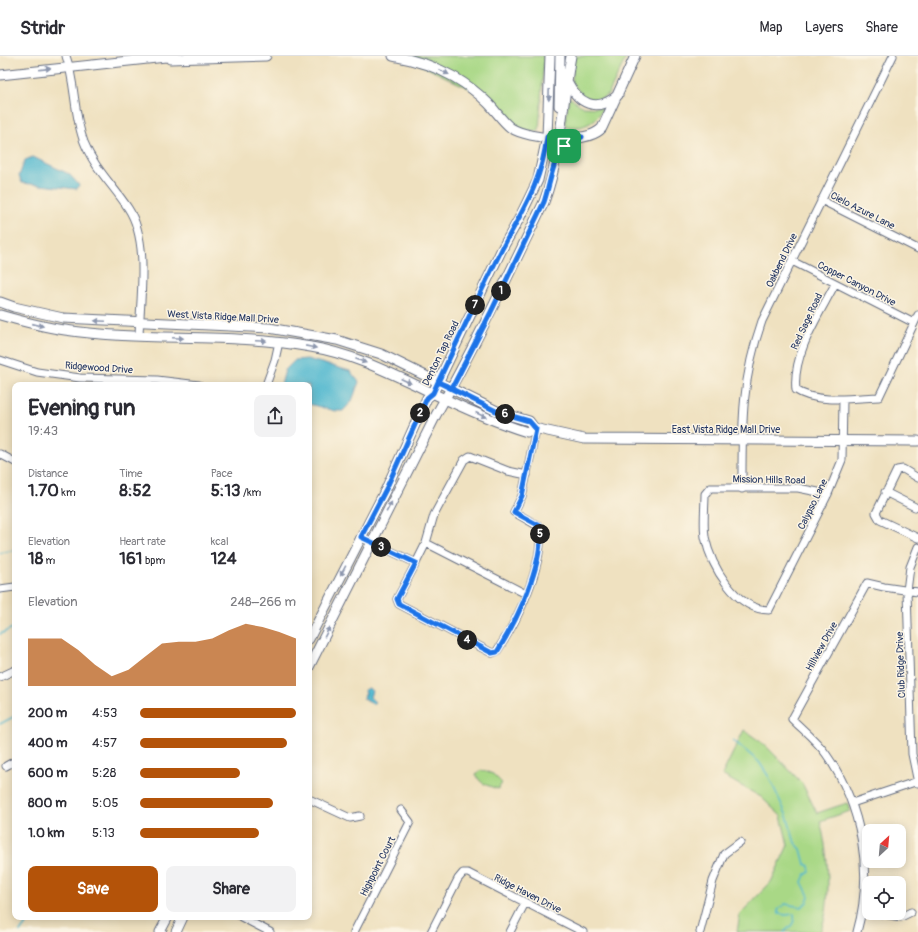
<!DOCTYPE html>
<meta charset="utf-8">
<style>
body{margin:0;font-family:Pangolin,sans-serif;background:#f2f2f3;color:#2b2b33;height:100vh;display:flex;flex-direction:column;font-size:15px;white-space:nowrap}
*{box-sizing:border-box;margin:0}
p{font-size:13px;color:#7c7c81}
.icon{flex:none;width:22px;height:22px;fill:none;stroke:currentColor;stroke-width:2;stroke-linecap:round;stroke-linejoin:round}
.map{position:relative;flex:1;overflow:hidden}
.panel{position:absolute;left:12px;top:326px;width:300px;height:538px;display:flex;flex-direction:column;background:#fff;border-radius:8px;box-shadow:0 2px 10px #0003}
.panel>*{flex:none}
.needle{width:26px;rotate:26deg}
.buttons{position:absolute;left:862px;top:768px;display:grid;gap:8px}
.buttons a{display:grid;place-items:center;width:44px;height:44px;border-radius:8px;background:#fff;box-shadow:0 2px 10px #0003;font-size:20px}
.pin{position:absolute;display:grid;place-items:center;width:34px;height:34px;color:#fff;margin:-17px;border-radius:8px;box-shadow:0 2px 6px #0006}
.km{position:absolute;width:20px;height:20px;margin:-10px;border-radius:50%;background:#222;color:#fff;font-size:11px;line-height:20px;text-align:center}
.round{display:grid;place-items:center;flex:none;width:42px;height:42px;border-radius:8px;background:#f2f2f3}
.summary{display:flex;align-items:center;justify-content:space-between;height:68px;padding:0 16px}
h1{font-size:22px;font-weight:700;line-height:30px}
.figures{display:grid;grid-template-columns:repeat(3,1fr);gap:6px;height:68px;padding:4px 16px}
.figures div{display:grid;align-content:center}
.figures b{font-size:17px;font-weight:700}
.figures small{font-size:11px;font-weight:400}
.figures p{font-size:11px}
.chart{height:112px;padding:8px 16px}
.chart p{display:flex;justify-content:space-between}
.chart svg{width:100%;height:72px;margin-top:4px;fill:#b45309;opacity:.7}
.button{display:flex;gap:8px;margin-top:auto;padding:8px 16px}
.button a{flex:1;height:46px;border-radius:8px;background:#b45309;color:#fff;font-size:16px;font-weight:700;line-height:46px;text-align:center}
.button a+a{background:#f2f2f3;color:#2b2b33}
ul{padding:0 16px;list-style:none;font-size:13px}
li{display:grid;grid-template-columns:64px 48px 1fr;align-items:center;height:30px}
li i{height:10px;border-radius:5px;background:#b45309}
header{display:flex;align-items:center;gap:24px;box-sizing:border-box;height:56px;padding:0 20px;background:#fff;border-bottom:1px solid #e1e1e2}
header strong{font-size:19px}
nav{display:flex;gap:22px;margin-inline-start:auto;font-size:14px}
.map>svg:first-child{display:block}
.green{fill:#a9d886;stroke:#628472}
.water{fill:#50b7cf;stroke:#367396}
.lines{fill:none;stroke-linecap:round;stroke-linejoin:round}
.stream{stroke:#50b7cf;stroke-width:1.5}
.minor-casing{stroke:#656d80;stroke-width:9}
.major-casing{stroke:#656d80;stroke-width:11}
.minor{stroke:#fff;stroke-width:7}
.major{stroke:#fff;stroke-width:9}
.oneway{fill:#8d97ae}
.route-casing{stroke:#fff;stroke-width:8}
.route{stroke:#1a73e8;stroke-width:5}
.labels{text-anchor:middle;stroke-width:3;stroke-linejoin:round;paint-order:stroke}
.street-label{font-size:10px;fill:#1b2f5e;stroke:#fcf5e5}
</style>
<header>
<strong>Stridr</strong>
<nav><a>Map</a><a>Layers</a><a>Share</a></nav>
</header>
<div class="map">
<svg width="918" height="876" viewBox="0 0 918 876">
<rect width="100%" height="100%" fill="#fcf5e5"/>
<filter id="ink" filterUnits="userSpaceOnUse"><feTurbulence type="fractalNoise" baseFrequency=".025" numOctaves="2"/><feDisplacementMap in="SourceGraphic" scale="8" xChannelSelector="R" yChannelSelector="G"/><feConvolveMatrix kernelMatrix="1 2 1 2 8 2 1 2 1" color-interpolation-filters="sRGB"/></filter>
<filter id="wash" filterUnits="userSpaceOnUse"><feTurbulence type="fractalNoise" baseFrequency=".012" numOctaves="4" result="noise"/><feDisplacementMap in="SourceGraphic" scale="16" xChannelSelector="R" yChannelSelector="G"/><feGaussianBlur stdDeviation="0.9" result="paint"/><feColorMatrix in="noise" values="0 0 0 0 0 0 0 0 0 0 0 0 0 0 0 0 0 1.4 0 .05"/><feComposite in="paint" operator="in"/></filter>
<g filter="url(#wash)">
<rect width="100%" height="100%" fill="#efe1c0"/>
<!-- green -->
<path class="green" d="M 402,0 L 544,0 L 539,75 L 522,74 L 515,70 L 481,38 Z
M 574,0 L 627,0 L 608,39 L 597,45 L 586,44 L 572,27 Z
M 569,41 L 583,51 L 603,52 C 596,67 583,73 567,71 L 565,68 Z
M 744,674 L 765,689 L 802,727 L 817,757 L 847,747 L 850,755 L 820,765 C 828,794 833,848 820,876 L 737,876 L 740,858 L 771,826 L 788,789 L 781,760 L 761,741 L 722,719 Z
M 481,714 L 493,718 L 502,727 L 498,733 C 489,730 479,728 476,718 Z"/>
<!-- water -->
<path class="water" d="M 33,101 L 69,118 L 79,129 L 77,133 L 22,127 L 19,120 L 25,104 Z
M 307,303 L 350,315 L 359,326 L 352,345 L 343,355 L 335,355 L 309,348 L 309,329 L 281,329 L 285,314 L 295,304 Z
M 369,632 L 372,635 L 370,641 L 375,646 L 373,648 L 363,643 L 366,637 L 364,634 Z"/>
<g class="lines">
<!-- stream -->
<path class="stream" d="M 0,497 L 15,494
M 0,578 L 15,571
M 0,668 L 15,660
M 733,684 L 759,706 L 769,721 L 787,760 L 795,787 L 801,793 L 805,808 L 809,810 L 810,816 L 805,819 L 802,826 L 809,840 L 807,846 L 802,851 L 785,848 L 778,854 L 779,858 L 786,859 L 794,858 C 796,867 790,871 784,876
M 20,876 L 31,861"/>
</g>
</g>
<g filter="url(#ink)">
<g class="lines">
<defs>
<path id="minor" d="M 66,0 C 76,28 73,57 84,86 C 94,112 113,129 128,152 C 150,185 140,242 139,280
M 821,144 L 918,193
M 792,205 L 914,267
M 835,228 C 819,259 792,298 796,334 C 816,348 855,342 879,341 L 918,259
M 0,304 L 37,316 L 80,322 L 157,324 L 199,329
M 266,329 L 275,304 L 279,286
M 0,398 L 15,406
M 918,422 L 903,413 L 897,414 L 876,457 L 880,464 L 918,482
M 742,433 C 742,370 741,325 762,265 L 893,0
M 885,436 L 915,451
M 828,438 L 798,432 L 710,432 L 705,438 C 705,451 703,467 705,481 C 711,510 736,554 769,554 L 828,438 L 842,404 L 843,343
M 361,481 L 416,507 L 426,487 L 434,459 L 464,404 L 470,400 L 508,415 L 527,419
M 426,487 L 526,538
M 918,491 L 910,511 L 907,535 L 912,698 L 918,727
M 416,507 L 397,543 L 399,548 L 492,597 L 497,595 C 518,564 544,509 540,471 L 514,456 L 522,440 L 536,373
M 0,533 L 15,531
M 0,621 L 15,614
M 6,710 L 15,705
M 309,743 L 350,762 L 360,760
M 852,747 L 918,725
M 878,857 L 901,861 L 911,856
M 241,861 L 270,876
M 354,876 L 410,766 L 401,754
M 431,876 L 458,823 L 463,817 L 468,817 L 583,876
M 510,876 L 525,847
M 700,876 L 713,825 L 724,798 L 740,786
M 857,876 C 874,816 862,749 826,698 C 817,685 803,674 792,663 L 867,527 L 884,531 L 918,536"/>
<path id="major" d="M 393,0 C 415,4 435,10 454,21 C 466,28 478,37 488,47 C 496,55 502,65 511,72 C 529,83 587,89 602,72 L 635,0
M 170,3 L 266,0
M 0,19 L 175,0
M 567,25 C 578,47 596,58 618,39
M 559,50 L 560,0
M 0,246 L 14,251 L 63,262 L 269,272 L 337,284 L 381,298 L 499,356 L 529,365 L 534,372 L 584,383 L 918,385
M 0,259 C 21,265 43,271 65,274 C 146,286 230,276 311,291 C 348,297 382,313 416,329 C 452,347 488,364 527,376 L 534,372
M 309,583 L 386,433 L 427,342 L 433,337 L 502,193 L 519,163 L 538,124 L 547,81 L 550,0
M 309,611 L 436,359 C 475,290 509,218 544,146 C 561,100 562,49 571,0
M 160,876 L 168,861
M 176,876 L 183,861"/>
</defs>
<!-- minor casing -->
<use href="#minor" class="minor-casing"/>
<!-- major casing -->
<use href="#major" class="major-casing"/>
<!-- minor -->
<use href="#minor" class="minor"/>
<!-- major -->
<use href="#major" class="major"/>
</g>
<!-- one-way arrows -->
<defs><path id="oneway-solid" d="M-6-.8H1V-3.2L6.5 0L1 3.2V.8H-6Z"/></defs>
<g class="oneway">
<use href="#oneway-solid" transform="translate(45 13) rotate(-7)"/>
<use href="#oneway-solid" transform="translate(444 16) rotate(27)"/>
<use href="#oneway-solid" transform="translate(549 39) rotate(92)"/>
<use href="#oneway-solid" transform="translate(100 265) rotate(-177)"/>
<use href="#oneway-solid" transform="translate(38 269) rotate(13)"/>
<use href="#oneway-solid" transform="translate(178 282) rotate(2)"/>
<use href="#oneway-solid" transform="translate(261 285) rotate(3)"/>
<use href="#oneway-solid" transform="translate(311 291) rotate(11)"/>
<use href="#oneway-solid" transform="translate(361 305) rotate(21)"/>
<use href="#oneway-solid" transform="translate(406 325) rotate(25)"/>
<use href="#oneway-solid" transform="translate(481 359) rotate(24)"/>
<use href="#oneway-solid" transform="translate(389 451) rotate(-62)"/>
<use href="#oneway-solid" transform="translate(343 515) rotate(118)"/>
<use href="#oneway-solid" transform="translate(327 576) rotate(-63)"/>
</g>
</g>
<g class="lines" filter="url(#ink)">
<defs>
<path id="route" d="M 564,90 C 554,99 549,132 544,146 L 490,258 L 452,332 L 438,326 L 433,337 L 427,342 L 386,433 L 361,481 L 416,507 L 397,543 L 399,548 L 492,597 L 497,596 C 517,564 544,509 540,470 L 514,456 L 522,440 L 536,373 L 529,365 L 498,356 L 438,326 C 459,282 480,237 502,193 C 523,153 541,128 547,81 L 582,81 L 564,90"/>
</defs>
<!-- route casing -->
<use href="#route" class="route-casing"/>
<!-- route -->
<use href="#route" class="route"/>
</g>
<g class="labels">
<!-- street labels -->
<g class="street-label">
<text transform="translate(863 154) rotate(27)" y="4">Cielo Azure Lane</text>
<text transform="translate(781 204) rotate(-64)" y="4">Oakbend Drive</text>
<text transform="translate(857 227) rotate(27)" y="4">Copper Canyon Drive</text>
<text transform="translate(223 260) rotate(3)" y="4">West Vista Ridge Mall Drive</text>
<text transform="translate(806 265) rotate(-65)" y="4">Red Sage Road</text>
<text transform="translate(440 297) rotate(-64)" y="4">Denton Tap Road</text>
<text transform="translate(99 311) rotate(4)" y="4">Ridgewood Drive</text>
<text x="726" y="377">East Vista Ridge Mall Drive</text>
<text transform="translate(769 423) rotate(1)" y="4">Mission Hills Road</text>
<text transform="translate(812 448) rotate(-64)" y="4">Calypso Lane</text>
<text transform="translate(821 590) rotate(-61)" y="4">Hillview Drive</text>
<text transform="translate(900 609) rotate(-92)" y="4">Club Ridge Drive</text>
<text transform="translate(377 810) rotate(-63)" y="4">Highpoint Court</text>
<text transform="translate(528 837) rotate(27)" y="4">Ridge Haven Drive</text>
</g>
</g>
</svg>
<div class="buttons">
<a><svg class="needle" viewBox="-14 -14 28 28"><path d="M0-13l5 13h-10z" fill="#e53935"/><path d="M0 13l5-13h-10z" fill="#7c7c81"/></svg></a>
<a><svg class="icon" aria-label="locate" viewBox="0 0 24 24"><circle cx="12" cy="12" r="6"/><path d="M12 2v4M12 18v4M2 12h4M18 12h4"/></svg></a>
</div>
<div class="pin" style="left:564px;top:90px;background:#1e9e55"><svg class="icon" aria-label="arrive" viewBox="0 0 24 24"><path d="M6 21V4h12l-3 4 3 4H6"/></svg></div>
<b class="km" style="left:501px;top:235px">1</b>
<b class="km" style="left:420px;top:357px">2</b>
<b class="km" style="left:381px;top:491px">3</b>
<b class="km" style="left:467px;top:584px">4</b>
<b class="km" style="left:540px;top:478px">5</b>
<b class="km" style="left:505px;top:358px">6</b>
<b class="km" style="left:475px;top:249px">7</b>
<section class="panel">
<div class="summary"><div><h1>Evening run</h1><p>19:43</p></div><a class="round"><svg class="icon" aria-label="share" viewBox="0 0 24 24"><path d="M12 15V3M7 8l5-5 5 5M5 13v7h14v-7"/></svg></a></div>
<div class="figures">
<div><p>Distance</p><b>1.70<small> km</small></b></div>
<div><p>Time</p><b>8:52</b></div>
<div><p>Pace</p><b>5:13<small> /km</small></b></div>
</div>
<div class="figures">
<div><p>Elevation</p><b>18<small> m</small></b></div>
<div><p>Heart rate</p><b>161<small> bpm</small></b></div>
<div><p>kcal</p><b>124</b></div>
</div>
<div class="chart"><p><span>Elevation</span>248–266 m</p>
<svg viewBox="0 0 160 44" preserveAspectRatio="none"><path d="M0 44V15L10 15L20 15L30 22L40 31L50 38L60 34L70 26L80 18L90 17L100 17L110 15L120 10L130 6L140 8L150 11L160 15V44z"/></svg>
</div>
<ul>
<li><b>200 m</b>4:53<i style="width:100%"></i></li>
<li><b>400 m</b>4:57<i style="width:94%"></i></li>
<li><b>600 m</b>5:28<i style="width:64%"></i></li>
<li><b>800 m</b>5:05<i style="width:85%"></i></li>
<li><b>1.0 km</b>5:13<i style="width:76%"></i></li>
</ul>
<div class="button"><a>Save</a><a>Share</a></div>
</section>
</div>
